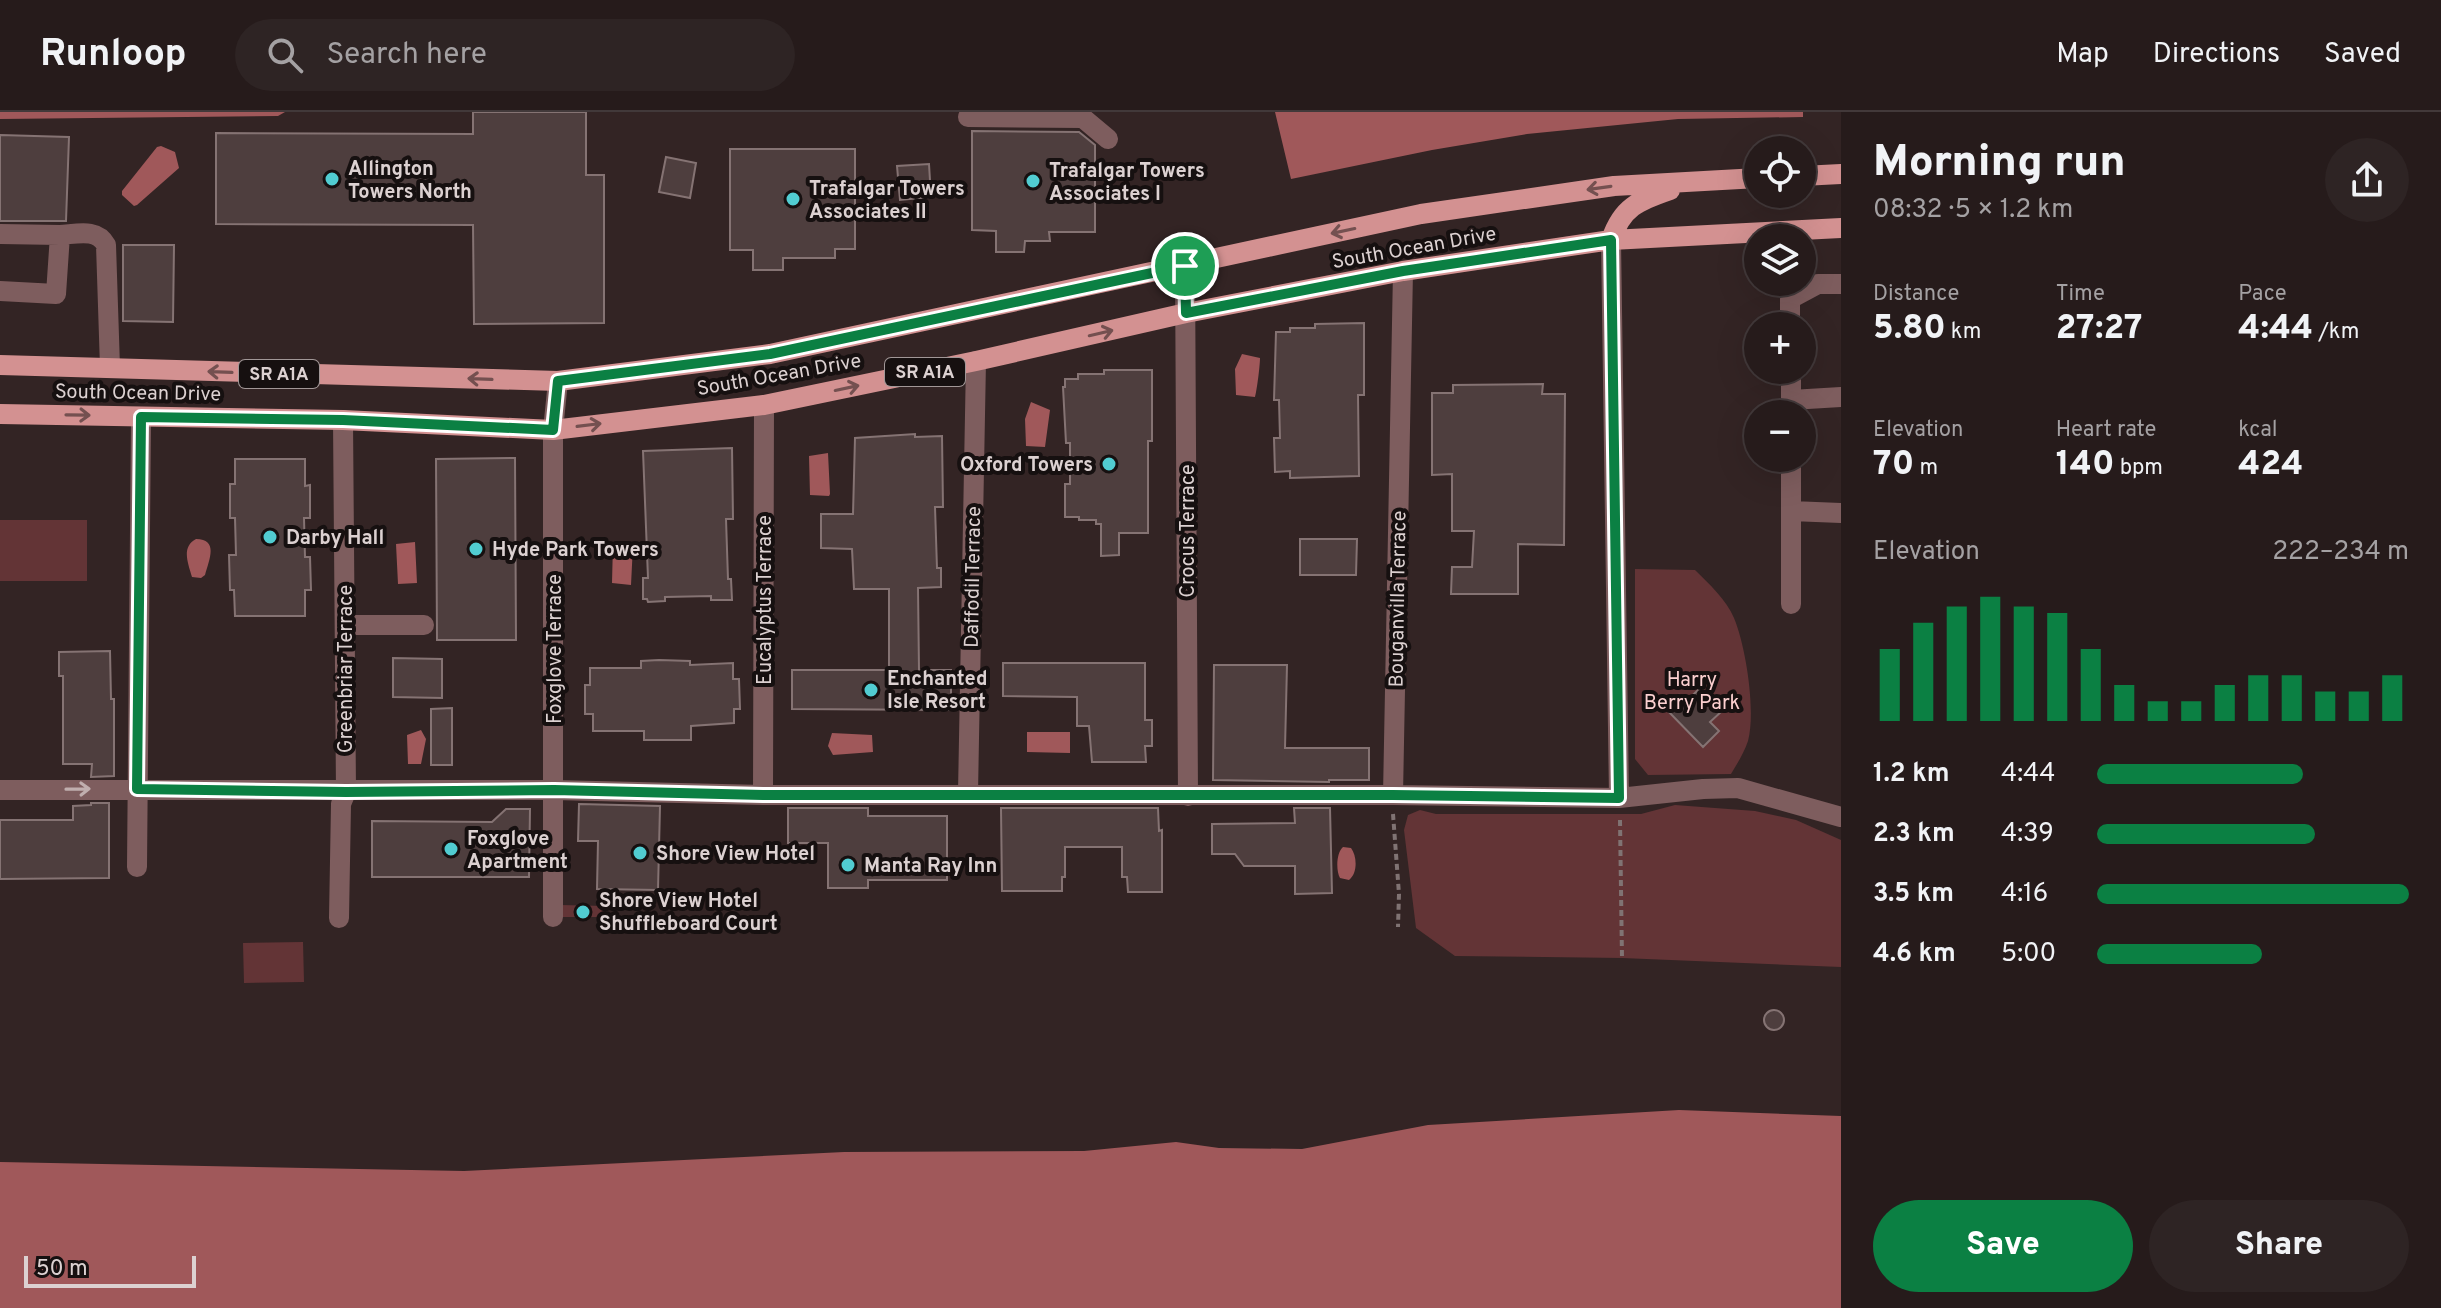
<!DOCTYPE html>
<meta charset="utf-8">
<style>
body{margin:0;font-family:Overpass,sans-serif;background:#2e2424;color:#f1f3f6;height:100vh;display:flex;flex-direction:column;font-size:30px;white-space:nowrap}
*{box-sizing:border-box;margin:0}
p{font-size:26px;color:#a4a1a3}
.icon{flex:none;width:44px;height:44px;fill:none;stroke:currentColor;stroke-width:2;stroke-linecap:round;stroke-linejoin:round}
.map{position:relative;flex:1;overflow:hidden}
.side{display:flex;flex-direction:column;background:#261b1b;width:600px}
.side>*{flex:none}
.tools{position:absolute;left:1744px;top:24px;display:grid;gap:16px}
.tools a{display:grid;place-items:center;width:72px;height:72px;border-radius:50%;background:#261b1b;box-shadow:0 8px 32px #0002,0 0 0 2px #42393a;font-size:40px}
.scale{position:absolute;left:24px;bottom:20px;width:172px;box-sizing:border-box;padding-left:8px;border:4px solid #dcd1d1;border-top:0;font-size:22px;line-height:28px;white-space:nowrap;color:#dcd1d1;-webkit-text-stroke:6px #161010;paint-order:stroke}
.pin{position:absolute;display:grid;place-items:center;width:68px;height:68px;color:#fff;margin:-34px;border:4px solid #fff;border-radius:50%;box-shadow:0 2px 8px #0007}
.round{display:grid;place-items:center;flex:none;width:84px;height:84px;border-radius:42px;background:#2e2424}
.overview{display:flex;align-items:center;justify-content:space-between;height:136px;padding:0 32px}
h1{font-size:44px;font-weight:800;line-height:60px}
.figures{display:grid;grid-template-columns:repeat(3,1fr);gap:12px;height:136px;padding:8px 32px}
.figures div{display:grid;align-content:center}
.figures b{font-size:34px;font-weight:800}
.figures small{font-size:22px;font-weight:400}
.figures p{font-size:22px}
.chart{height:224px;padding:16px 32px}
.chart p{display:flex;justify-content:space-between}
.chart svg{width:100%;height:144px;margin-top:8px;stroke:#0b8043;stroke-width:6}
.action{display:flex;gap:16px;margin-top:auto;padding:16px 32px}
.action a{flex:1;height:92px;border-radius:48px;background:#0b8043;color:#fff;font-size:32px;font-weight:800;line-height:92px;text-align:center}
.action a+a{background:#2e2424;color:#f1f3f6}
ul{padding:0 32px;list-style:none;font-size:26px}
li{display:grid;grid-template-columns:128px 96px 1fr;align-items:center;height:60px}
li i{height:20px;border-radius:10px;background:#0b8043}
header{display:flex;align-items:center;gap:48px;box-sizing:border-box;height:112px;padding:0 40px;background:#261b1b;border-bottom:2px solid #42393a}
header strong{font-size:38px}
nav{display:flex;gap:44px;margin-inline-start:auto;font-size:28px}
.search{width:560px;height:72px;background:#2e2424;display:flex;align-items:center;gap:20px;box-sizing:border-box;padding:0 28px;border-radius:44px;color:#a4a1a3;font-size:30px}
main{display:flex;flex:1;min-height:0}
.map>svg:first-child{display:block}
.green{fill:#633436}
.water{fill:#a0585a}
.building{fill:#4e3e3e;stroke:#857373;stroke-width:2}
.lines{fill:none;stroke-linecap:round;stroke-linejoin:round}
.path{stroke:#807373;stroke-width:4;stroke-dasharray:6 4;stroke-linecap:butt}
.minor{stroke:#7e5d5e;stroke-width:20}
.major{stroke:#d39191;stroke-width:20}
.oneway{stroke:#745050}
.oneway2{stroke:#c0aeae}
.route-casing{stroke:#fff;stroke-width:16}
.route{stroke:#0b8043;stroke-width:10}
.poi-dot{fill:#51ccd1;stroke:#161010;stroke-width:3}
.labels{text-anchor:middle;stroke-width:8;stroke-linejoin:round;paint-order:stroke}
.shield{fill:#161010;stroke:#a19797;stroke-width:2}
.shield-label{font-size:18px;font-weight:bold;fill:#dcd1d1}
.poi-label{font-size:20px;font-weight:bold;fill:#dcd1d1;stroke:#161010;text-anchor:start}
.street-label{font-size:20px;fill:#dcd1d1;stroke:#161010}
.park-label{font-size:20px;fill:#fcd0d0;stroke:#161010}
</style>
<header>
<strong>Runloop</strong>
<div class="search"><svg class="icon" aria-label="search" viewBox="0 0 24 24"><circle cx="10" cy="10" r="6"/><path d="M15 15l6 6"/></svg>Search here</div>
<nav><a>Map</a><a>Directions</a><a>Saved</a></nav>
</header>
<main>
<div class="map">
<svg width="1841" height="1196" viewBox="0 0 1841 1196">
<rect width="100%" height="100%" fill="#332424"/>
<!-- green -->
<path class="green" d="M 0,408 L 87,408 L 87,469 L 0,469 Z
M 1635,457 L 1695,458 C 1709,472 1726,487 1734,506 C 1746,535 1756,599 1748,629 C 1744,641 1737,652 1731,662 L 1648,663 L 1635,647 Z
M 1675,693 L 1755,699 L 1796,708 L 1841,728 L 1841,855 L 1622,846 L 1455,844 L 1416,816 L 1404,718 L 1408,703 L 1420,698 L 1436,702 L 1641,702 Z
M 560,793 L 606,794 L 607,805 L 560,805 Z
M 303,830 L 304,870 L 244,871 L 243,831 Z"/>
<!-- water -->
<path class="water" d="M 0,0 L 285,0 L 278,4 L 0,7 Z
M 1275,0 L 1803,0 L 1803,5 L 1678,7 L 1527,22 L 1432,38 L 1291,67 Z
M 161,34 L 175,40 L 179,56 L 137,93 L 134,94 L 122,83 L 122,79 L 157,35 Z
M 1242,242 L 1260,246 C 1260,254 1257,278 1255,285 L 1236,283 L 1235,257 Z
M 1031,290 L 1050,298 L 1045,335 L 1026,334 L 1025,307 Z
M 828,341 L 830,382 L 829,384 L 810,383 L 809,344 Z
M 196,427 C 219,427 209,448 205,463 L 201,466 L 192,465 C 188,451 181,435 196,427 Z
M 415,430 L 417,471 L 398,472 L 396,432 Z
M 613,431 L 633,433 L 631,473 L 612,471 Z
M 421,618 L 426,627 L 421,652 L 408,652 L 407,623 Z
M 1027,620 L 1070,620 L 1070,641 L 1027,640 Z
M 832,621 L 872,623 L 873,640 L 833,643 L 828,634 Z
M 1343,735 L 1351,736 C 1357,744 1358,761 1349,768 L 1340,766 C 1336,759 1336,741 1343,735 Z
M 1679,998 L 1841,1004 L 1841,1196 L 0,1196 L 0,1050 L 464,1059 L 844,1040 L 1084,1039 L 1176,1030 L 1219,1036 L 1302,1037 L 1428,1013 Z"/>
<!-- building -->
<path class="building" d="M 473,0 L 586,0 L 586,63 L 604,63 L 604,211 L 474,212 L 473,113 L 216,112 L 216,21 L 473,22 Z
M 972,19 L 1079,20 L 1095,33 L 1095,120 L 1049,120 L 1050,129 L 1025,129 L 1024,140 L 996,140 L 996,119 L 972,118 Z
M 0,23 L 69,25 L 66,109 L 0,109 Z
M 730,37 L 855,37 L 855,137 L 835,137 L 835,146 L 783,146 L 783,158 L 753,158 L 753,138 L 730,138 Z
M 666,45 L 696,51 L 690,86 L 659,80 Z
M 929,52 L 931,85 L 900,88 L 897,54 Z
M 123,133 L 174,133 L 173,210 L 123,209 Z
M 1364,211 L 1364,283 L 1358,283 L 1359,364 L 1290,366 L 1290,359 L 1275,360 L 1274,326 L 1280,326 L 1279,288 L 1274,288 L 1276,220 L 1290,220 L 1290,216 L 1315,216 L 1315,212 Z
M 1104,258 L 1152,258 L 1152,329 L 1148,329 L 1148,421 L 1119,421 L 1119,443 L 1101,444 L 1101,412 L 1096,412 L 1096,408 L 1079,408 L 1079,405 L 1065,405 L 1065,372 L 1070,372 L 1070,331 L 1066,331 L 1063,275 L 1065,275 L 1065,267 L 1078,267 L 1078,262 L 1104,262 Z
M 1543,272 L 1542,282 L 1565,282 L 1564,433 L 1518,432 L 1518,482 L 1451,482 L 1452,455 L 1472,455 L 1474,419 L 1452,419 L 1452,362 L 1432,363 L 1432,281 L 1453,281 L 1453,273 Z
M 915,322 L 915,325 L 942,324 L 943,395 L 935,395 L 937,456 L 941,456 L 941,475 L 918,476 L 919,558 L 951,558 L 951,598 L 792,597 L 792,558 L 889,558 L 889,477 L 854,477 L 852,437 L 821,436 L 821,402 L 853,402 L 855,326 Z
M 732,336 L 733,407 L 726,407 L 728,467 L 731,467 L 732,488 L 711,488 L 711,484 L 665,485 L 665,489 L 648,490 L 647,487 L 643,487 L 643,466 L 648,466 L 643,339 Z
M 515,346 L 516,528 L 437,528 L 436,347 Z
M 235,347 L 305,347 L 305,374 L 310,373 L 310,406 L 304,406 L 305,445 L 310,445 L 311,478 L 305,478 L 305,504 L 235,504 L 234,478 L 230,478 L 229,443 L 236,443 L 235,406 L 230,406 L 230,372 L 235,372 Z
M 1300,427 L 1357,427 L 1356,463 L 1300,463 Z
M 110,539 L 111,587 L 114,587 L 114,664 L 91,665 L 92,652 L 63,652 L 63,564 L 59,564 L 59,540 Z
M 393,546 L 442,547 L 442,586 L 393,585 Z
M 659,548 L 690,549 L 690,553 L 733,551 L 733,567 L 739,567 L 740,597 L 734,597 L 734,611 L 691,614 L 691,628 L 644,628 L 644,619 L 593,619 L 593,602 L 585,602 L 585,573 L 590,573 L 590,556 L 641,556 L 641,549 Z
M 1003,551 L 1145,551 L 1145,608 L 1152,608 L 1152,634 L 1145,634 L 1146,650 L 1092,650 L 1089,614 L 1077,614 L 1077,585 L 1003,584 Z
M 1214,553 L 1287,553 L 1285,636 L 1369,636 L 1369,668 L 1329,668 L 1329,670 L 1213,668 Z
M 1700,576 L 1722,599 L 1710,610 L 1719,619 L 1703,635 L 1665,596 L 1679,583 L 1686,590 Z
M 452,596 L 452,653 L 431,653 L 431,597 Z
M 91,691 L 109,691 L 109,766 L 0,767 L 0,708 L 73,708 L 73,694 L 91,693 Z
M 579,692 L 660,694 L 658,778 L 597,777 L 598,729 L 578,729 Z
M 788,696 L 868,696 L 868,704 L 947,704 L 947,768 L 868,768 L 868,776 L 828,776 L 828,731 L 788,731 Z
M 1001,696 L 1158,696 L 1159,719 L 1162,718 L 1162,780 L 1128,780 L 1127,765 L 1122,765 L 1122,735 L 1065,735 L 1065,765 L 1062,765 L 1062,779 L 1002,779 Z
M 1294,696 L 1330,696 L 1332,781 L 1295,782 L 1295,754 L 1244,754 L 1235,742 L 1212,742 L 1212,712 L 1295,711 Z
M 506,697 L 530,697 L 529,765 L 372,765 L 372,709 L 492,710 Z
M1764 908a10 10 0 1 1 20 0a10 10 0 1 1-20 0Z"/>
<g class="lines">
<!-- path -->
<path class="path" d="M 1393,702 L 1399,782 L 1398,815
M 1620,708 L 1622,846"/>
<!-- minor -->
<path class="minor" d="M 968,5 L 1083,6 L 1108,27
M 0,122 L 60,123
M 1611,128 L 1619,686
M 1185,154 L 1188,684
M 0,179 L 56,182 L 60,123 C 77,122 97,116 106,133 L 110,255
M 1790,214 L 1790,187 L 1818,172 L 1841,172
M 1791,258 L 1791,302
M 1791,288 L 1841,285
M 1791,346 L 1791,492
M 1791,399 L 1841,401
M 345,513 L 424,513
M 0,678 L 554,678 L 763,683 L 1393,683 L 1619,686 L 1703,677 L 1738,676 L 1841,705
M 968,681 L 976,249
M 763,683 L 764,293
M 1393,683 L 1403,159
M 137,755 L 141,305
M 553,805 L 553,318 L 558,269
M 339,806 L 341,692 L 346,680 L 343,308"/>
<!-- major -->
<path class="major" d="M 1802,64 L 1841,62
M 1611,128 C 1622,95 1638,89 1670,78
M 0,253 L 558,269 L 770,242 L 1421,102 L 1614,74 L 1758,66
M 0,302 L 343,308 L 553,318 L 764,293 L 976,249 L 1186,201 L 1403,159 L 1611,128 L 1841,116"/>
</g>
<!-- one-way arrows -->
<defs><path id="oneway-shaft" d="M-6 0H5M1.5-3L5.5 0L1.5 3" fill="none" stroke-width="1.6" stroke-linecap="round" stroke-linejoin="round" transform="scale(2)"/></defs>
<g class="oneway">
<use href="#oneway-shaft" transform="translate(1599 76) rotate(172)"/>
<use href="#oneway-shaft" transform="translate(1343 119) rotate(168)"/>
<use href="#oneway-shaft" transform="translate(1101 221) rotate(-13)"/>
<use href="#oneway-shaft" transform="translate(220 260) rotate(-178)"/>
<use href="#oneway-shaft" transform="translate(480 267) rotate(-178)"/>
<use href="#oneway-shaft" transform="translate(847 276) rotate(-12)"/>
<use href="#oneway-shaft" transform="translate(78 303) rotate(1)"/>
<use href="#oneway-shaft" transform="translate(589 313) rotate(-7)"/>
</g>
<use class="oneway2" href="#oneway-shaft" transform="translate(78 677) rotate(-1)"/>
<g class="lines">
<defs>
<path id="route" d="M 1611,128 L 1619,686 L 1393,683 L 763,683 L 554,678 L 346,680 L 137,677 L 141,305 L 343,308 L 553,318 L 558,269 L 770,242 L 1185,154 L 1186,201 L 1403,159 Z"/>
</defs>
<!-- route casing -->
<use href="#route" class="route-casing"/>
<!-- route -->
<use href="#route" class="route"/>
</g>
<!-- markers -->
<g class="poi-dot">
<circle cx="332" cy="67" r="8"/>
<circle cx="1033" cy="69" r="8"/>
<circle cx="793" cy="87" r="8"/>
<circle cx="1109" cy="352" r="8"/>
<circle cx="270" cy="425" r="8"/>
<circle cx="476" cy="437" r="8"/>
<circle cx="871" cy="578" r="8"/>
<circle cx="451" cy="737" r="8"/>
<circle cx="640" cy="741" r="8"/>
<circle cx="848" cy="753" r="8"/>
<circle cx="583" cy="800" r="8"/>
</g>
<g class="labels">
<!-- shield labels -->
<g class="shield">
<rect x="885" y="246" width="80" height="28" rx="6"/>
<rect x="239" y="248" width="80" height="28" rx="6"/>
</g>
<g class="shield-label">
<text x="925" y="266">SR A1A</text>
<text x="279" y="268">SR A1A</text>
</g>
<!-- poi labels -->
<g class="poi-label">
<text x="348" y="63">Allington<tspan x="348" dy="23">Towers North</tspan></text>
<text x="1049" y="65">Trafalgar Towers<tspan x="1049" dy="23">Associates I</tspan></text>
<text x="809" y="83">Trafalgar Towers<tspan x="809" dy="23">Associates II</tspan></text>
<text x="1093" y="359" text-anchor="end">Oxford Towers</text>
<text x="286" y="432">Darby Hall</text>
<text x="492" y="444">Hyde Park Towers</text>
<text x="887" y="573">Enchanted<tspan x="887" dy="23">Isle Resort</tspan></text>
<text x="467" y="733">Foxglove<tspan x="467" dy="23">Apartment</tspan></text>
<text x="656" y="748">Shore View Hotel</text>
<text x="864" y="760">Manta Ray Inn</text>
<text x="599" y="795">Shore View Hotel<tspan x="599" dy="23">Shuffleboard Court</tspan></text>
</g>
<!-- street labels -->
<g class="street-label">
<text transform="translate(1414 135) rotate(-10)" y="7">South Ocean Drive</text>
<text transform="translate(779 262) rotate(-10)" y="7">South Ocean Drive</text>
<text transform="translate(138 280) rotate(1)" y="7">South Ocean Drive</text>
<text transform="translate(1187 419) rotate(-90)" y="7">Crocus Terrace</text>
<text transform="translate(972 465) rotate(-89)" y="7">Daffodil Terrace</text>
<text transform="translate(1397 487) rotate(-89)" y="7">Bouganvilla Terrace</text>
<text transform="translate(764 488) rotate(-90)" y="7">Eucalyptus Terrace</text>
<text transform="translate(554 537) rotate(-90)" y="7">Foxglove Terrace</text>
<text transform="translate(345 557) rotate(-90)" y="7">Greenbriar Terrace</text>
</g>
<!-- park labels -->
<g class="park-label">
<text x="1692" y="574">Harry<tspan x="1692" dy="23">Berry Park</tspan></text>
</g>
</g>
</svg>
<div class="tools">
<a><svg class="icon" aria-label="locate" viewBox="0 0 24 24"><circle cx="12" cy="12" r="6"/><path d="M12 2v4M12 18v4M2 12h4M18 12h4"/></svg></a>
<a><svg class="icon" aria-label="layers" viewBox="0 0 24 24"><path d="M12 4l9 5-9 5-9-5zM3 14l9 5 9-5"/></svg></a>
<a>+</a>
<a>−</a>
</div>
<div class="scale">50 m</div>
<div class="pin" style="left:1185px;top:154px;background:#1e9e55"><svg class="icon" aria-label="arrive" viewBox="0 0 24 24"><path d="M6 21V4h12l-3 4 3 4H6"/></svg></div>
</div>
<section class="side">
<div class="overview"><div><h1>Morning run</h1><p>08:32 · 5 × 1.2 km</p></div><a class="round"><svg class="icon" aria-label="share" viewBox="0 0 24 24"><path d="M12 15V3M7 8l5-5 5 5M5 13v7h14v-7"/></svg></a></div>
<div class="figures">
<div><p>Distance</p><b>5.80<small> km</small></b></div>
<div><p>Time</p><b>27:27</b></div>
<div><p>Pace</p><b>4:44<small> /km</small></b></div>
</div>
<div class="figures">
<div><p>Elevation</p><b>70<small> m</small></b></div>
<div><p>Heart rate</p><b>140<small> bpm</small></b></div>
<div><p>kcal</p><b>424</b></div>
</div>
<div class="chart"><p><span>Elevation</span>222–234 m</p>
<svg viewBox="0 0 160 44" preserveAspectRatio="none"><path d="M5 44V22M15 44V14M25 44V9M35 44V6M45 44V9M55 44V11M65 44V22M75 44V33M85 44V38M95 44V38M105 44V33M115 44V30M125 44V30M135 44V35M145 44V35M155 44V30"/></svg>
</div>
<ul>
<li><b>1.2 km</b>4:44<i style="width:66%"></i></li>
<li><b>2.3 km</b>4:39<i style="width:70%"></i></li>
<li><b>3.5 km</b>4:16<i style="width:100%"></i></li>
<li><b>4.6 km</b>5:00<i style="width:53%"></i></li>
</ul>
<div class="action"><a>Save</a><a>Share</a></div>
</section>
</main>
